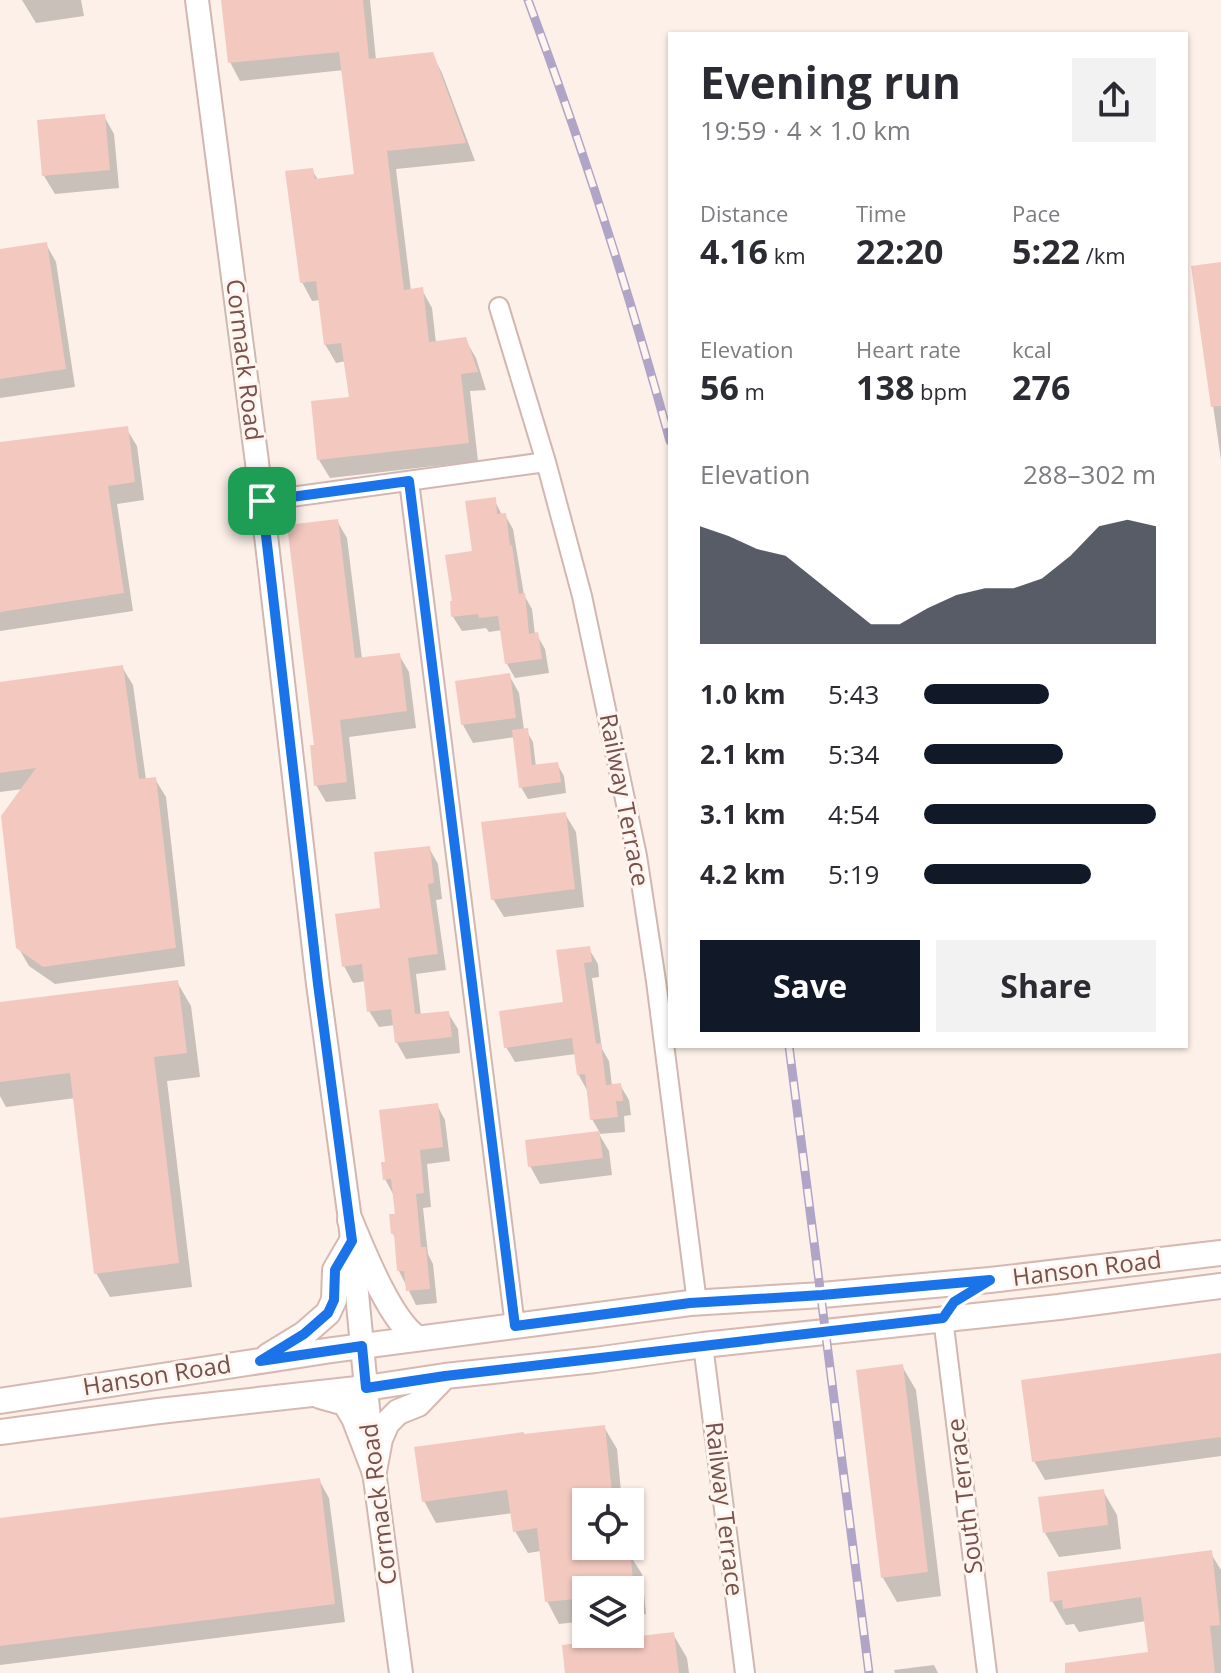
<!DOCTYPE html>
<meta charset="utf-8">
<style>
body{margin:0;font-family:"Open Sans",sans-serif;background:#f2f2f3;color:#2b2b33;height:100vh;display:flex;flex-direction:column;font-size:30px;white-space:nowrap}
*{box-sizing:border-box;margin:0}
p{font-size:26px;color:#7c7c81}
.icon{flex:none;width:44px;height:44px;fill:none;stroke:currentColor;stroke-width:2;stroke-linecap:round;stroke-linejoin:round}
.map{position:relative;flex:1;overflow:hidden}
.details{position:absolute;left:668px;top:32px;width:520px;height:1016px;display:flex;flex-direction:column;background:#fff;border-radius:0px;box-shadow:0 2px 6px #0004}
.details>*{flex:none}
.controls{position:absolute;left:572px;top:1488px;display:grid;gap:16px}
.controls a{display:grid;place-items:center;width:72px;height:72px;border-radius:0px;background:#fff;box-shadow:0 2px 6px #0004;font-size:40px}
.pin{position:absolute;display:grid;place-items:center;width:68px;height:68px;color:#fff;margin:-34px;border-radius:16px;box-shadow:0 4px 12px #0006}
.round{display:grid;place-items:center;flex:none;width:84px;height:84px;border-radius:0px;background:#f2f2f3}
.head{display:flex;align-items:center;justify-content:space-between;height:136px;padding:0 32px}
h1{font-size:44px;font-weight:700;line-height:60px}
.figures{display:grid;grid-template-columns:repeat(3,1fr);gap:12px;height:136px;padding:8px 32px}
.figures div{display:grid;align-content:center}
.figures b{font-size:34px;font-weight:700}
.figures small{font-size:22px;font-weight:400}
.figures p{font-size:22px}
.chart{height:224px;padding:16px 32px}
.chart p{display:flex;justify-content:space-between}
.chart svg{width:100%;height:144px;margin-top:8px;fill:#111827;opacity:.7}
.button{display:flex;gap:16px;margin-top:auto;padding:16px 32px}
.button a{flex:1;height:92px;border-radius:0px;background:#111827;color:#fff;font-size:32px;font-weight:700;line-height:92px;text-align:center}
.button a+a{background:#f2f2f3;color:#2b2b33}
ul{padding:0 32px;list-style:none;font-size:26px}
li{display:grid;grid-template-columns:128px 96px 1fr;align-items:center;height:60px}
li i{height:20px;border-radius:10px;background:#111827}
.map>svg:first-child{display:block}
.shadow{fill:#0003}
.building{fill:#f2c8bf}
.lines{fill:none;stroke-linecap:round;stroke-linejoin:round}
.minor-casing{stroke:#d1b7b0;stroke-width:22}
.tertiary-casing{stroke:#d1b7b0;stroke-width:26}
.secondary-casing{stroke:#d6b8b0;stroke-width:28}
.minor{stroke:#fff;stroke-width:18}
.tertiary{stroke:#fff;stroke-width:22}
.secondary{stroke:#fff;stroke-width:24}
.rail-casing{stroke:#b0a5c7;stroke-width:9}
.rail{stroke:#fff5ee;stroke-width:6;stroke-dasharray:18;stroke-linecap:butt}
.route-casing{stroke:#fff;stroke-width:16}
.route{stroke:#1a73e8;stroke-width:10}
.labels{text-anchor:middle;stroke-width:6;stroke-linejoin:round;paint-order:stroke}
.street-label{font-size:24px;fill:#77514b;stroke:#fff5ee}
</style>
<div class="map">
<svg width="1221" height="1673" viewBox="0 0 1221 1673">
<rect width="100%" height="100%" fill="#fcf0e8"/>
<!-- shadow -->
<path class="shadow" d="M 22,0 L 81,0 L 84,16 L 36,23 Z
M 223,0 L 370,0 L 376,60 L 432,54 L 442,73 L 475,161 L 396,169 L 411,291 L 422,290 L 432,308 L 436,343 L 465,339 L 476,358 L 486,390 L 470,391 L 478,461 L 330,478 L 319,460 L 352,399 L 346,361 L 336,363 L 325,344 L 320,300 L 312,301 L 302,282 L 312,170 L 318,180 L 356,175 L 344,70 L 240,81 L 230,62 Z
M 104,116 L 114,134 L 119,188 L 55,194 L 44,176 L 39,121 Z
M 46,244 L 56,262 L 75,387 L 0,398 L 0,251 Z
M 1221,264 L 1221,460 L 1193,268 Z
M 126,428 L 137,446 L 144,500 L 117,504 L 133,611 L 0,631 L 0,444 Z
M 494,499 L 502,515 L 505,515 L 513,529 L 524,595 L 532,609 L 535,635 L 537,635 L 545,649 L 549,673 L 515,678 L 507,664 L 502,630 L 489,632 L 486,628 L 462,631 L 453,617 L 474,553 Z
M 337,521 L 347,538 L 362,659 L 399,655 L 409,672 L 416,728 L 349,737 L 356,799 L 326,802 L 316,785 Z
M 122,667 L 133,685 L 146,780 L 155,779 L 166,797 L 185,966 L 55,984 L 29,966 L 18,947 L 23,789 L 0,792 L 0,684 Z
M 509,675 L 519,693 L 524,730 L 526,730 L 533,742 L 536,767 L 557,764 L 564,776 L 566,793 L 528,799 L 521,787 L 515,737 L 473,743 L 463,725 Z
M 565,814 L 576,832 L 584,907 L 504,917 L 493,899 Z
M 429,848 L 438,864 L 442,899 L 436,900 L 446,970 L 416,974 L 421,1016 L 448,1013 L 458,1029 L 460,1053 L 406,1059 L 397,1043 L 395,1025 L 379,1027 L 369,1011 L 366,981 L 353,983 L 344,966 L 382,910 Z
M 589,949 L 598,964 L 599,977 L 592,978 L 602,1049 L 609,1061 L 612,1086 L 620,1085 L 629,1100 L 631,1115 L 624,1116 L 625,1132 L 599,1134 L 609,1151 L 612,1175 L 540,1184 L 530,1166 L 527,1142 L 600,1133 L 592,1119 L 587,1090 L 578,1074 L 576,1054 L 515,1062 L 506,1047 L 565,1004 Z
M 177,982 L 191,1006 L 200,1077 L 167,1081 L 192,1287 L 110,1297 L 96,1273 L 75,1098 L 6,1107 L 0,1096 L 0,1004 Z
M 437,1105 L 445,1120 L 450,1161 L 427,1164 L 431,1207 L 423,1208 L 428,1254 L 433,1264 L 437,1303 L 416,1305 L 399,1271 L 396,1239 L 393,1234 L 397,1215 L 393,1194 L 385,1179 L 388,1164 Z
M 1221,1355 L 1221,1456 L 1045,1480 L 1034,1461 Z
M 902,1366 L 916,1390 L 941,1596 L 897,1602 L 883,1578 Z
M 604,1427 L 617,1449 L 622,1502 L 586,1502 L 586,1546 L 627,1546 L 628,1552 L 642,1574 L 646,1614 L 630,1616 L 630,1590 L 586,1590 L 586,1621 L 559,1624 L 547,1601 L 541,1551 L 528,1553 L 515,1531 L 513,1513 L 436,1523 L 424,1501 L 524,1436 Z
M 319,1480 L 329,1498 L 345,1622 L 0,1665 L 0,1520 Z
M 1103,1491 L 1117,1515 L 1121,1549 L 1059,1557 L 1045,1533 Z
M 1210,1552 L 1221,1570 L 1221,1673 L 1084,1673 L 1150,1654 L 1146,1621 L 1079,1632 L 1074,1624 L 1066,1625 L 1052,1601 Z
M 673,1634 L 687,1658 L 689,1673 L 568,1673 Z
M 934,1665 L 938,1673 L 895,1673 L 894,1670 Z"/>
<!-- building -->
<path class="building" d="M 221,0 L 363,0 L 369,59 L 433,52 L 466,143 L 387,151 L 404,290 L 423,287 L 429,342 L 466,337 L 478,372 L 461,374 L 469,443 L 317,460 L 311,401 L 349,397 L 341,343 L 324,345 L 316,281 L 300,283 L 285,171 L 313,168 L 315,179 L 354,174 L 339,52 L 228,63 Z
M 105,114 L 110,170 L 42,176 L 37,120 Z
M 47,242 L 66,369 L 0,379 L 0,249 Z
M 1221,262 L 1221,406 L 1211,407 L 1191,266 Z
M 128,426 L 135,482 L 108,486 L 124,593 L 0,612 L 0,442 Z
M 496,497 L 497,514 L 506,513 L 510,546 L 512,545 L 519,594 L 525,593 L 529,634 L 538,632 L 542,659 L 505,664 L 498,616 L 479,618 L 478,614 L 451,617 L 450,601 L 452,601 L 445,555 L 472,551 L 465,501 Z
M 338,519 L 355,658 L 400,653 L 407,711 L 340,720 L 347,782 L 314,786 L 310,745 L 314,745 L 287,525 Z
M 123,665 L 139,779 L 156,777 L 176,948 L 43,967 L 16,948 L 1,816 L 36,768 L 0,773 L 0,682 Z
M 510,673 L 516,718 L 461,725 L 455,681 Z
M 528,728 L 532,765 L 558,762 L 561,782 L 519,788 L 512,730 Z
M 566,812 L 575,889 L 491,900 L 481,822 Z
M 430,846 L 434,883 L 428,884 L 438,954 L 408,958 L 415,1014 L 449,1011 L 452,1037 L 395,1043 L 391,1009 L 367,1012 L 362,964 L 342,967 L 335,914 L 380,908 L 374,852 Z
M 590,946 L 592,962 L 584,963 L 596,1044 L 601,1043 L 606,1085 L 621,1083 L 623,1101 L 616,1101 L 618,1117 L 590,1120 L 585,1074 L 577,1075 L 572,1038 L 504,1048 L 499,1011 L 563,1002 L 556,950 Z
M 178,980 L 187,1053 L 154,1057 L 179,1263 L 94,1274 L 70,1073 L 0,1082 L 0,1002 Z
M 438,1103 L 443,1147 L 420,1150 L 424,1193 L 416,1194 L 421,1247 L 426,1247 L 430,1289 L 406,1291 L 404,1271 L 397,1271 L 394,1234 L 391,1234 L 389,1214 L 395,1214 L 391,1179 L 383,1180 L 381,1162 L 385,1162 L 379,1110 Z
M 599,1131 L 603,1158 L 528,1167 L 525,1140 Z
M 1221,1353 L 1221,1437 L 1032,1462 L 1021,1380 Z
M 903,1364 L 928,1572 L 881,1578 L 856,1370 Z
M 605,1425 L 613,1502 L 586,1502 L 586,1546 L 618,1546 L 619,1551 L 630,1550 L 634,1590 L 586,1590 L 586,1598 L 545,1602 L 537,1528 L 513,1532 L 507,1490 L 422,1502 L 414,1447 L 524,1432 L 524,1434 Z
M 320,1478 L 335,1604 L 0,1646 L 0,1518 Z
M 1104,1489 L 1108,1525 L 1043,1533 L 1038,1497 Z
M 1212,1550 L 1220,1625 L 1210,1626 L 1215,1673 L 1065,1673 L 1065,1663 L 1148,1652 L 1141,1597 L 1063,1609 L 1062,1600 L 1050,1602 L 1047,1572 Z
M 674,1632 L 679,1673 L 565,1673 L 562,1645 Z"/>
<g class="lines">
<defs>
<path id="minor" d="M 499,307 L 546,462 L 582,596 L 637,856 L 656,981 L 697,1303
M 409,481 L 515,1326
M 262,501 L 546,462
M 943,1318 L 987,1673
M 703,1345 L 745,1673"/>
<path id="tertiary" d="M 197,0 L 262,501 L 318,984 L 350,1220 L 374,1471 L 401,1673"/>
<path id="secondary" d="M 350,1220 C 363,1251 390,1320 417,1338
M 268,1356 L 304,1334 L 328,1313 L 334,1300 L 335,1270 L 352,1241
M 320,1396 L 345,1403 L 354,1418 L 374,1470
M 0,1401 L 332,1350 L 690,1303 L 822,1295 L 990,1280 L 1221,1253
M 0,1432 L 159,1411 L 366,1388 L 445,1376 L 595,1360 L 703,1345 L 1059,1307 L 1221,1286
M 374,1471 L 380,1439 L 387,1423 L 398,1412 L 418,1404 L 445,1376"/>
</defs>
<!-- minor casing -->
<use href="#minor" class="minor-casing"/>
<!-- tertiary casing -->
<use href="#tertiary" class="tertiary-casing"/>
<!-- secondary casing -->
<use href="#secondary" class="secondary-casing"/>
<!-- minor -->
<use href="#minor" class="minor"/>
<!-- tertiary -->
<use href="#tertiary" class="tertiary"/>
<!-- secondary -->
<use href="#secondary" class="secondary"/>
<defs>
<path id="rail" d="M 528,0 C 582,145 629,292 670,441
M 789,1046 L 869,1673"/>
</defs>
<!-- rail casing -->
<use href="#rail" class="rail-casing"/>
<!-- rail -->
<use href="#rail" class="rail"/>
</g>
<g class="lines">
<defs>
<path id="route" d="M 409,481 L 515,1326 L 690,1303 L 822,1295 L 990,1280 L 954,1302 L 943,1318 L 445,1376 L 366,1388 L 362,1346 L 260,1361 L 304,1334 L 328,1313 L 334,1300 L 335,1270 L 352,1241 L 318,984 L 262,501 Z"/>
</defs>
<!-- route casing -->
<use href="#route" class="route-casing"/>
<!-- route -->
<use href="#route" class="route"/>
</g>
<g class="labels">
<!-- street labels -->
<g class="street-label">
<text transform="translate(244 360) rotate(83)" y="8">Cormack Road</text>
<text transform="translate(624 800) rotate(79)" y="8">Railway Terrace</text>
<text transform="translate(1087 1269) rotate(-7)" y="8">Hanson Road</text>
<text transform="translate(157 1376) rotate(-9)" y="8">Hanson Road</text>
<text transform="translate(965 1496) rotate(-97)" y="8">South Terrace</text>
<text transform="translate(379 1504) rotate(-97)" y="8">Cormack Road</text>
<text transform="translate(724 1509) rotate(83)" y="8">Railway Terrace</text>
</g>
</g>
</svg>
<div class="controls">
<a><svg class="icon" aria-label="locate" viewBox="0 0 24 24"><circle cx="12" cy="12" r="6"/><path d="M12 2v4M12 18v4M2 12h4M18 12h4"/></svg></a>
<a><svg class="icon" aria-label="layers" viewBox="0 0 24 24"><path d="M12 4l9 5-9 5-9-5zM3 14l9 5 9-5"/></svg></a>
</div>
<div class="pin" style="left:262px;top:501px;background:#1e9e55"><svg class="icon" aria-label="arrive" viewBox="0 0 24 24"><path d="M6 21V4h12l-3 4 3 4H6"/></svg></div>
<section class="details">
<div class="head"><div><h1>Evening run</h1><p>19:59 · 4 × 1.0 km</p></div><a class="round"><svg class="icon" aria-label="share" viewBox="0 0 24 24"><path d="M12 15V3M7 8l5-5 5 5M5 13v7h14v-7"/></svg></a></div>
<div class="figures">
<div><p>Distance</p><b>4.16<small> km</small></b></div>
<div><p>Time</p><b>22:20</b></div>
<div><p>Pace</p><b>5:22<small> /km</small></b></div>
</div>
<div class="figures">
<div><p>Elevation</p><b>56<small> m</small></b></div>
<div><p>Heart rate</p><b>138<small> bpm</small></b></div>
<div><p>kcal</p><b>276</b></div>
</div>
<div class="chart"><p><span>Elevation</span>288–302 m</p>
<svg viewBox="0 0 160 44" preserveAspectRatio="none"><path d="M0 44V8L10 11L20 15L30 17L40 24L50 31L60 38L70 38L80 33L90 29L100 27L110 27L120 24L130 17L140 8L150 6L160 8V44z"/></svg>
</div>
<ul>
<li><b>1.0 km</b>5:43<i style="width:54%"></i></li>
<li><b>2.1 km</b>5:34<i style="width:60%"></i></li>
<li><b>3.1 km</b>4:54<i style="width:100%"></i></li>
<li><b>4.2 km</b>5:19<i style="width:72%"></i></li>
</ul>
<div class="button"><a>Save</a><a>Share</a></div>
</section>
</div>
